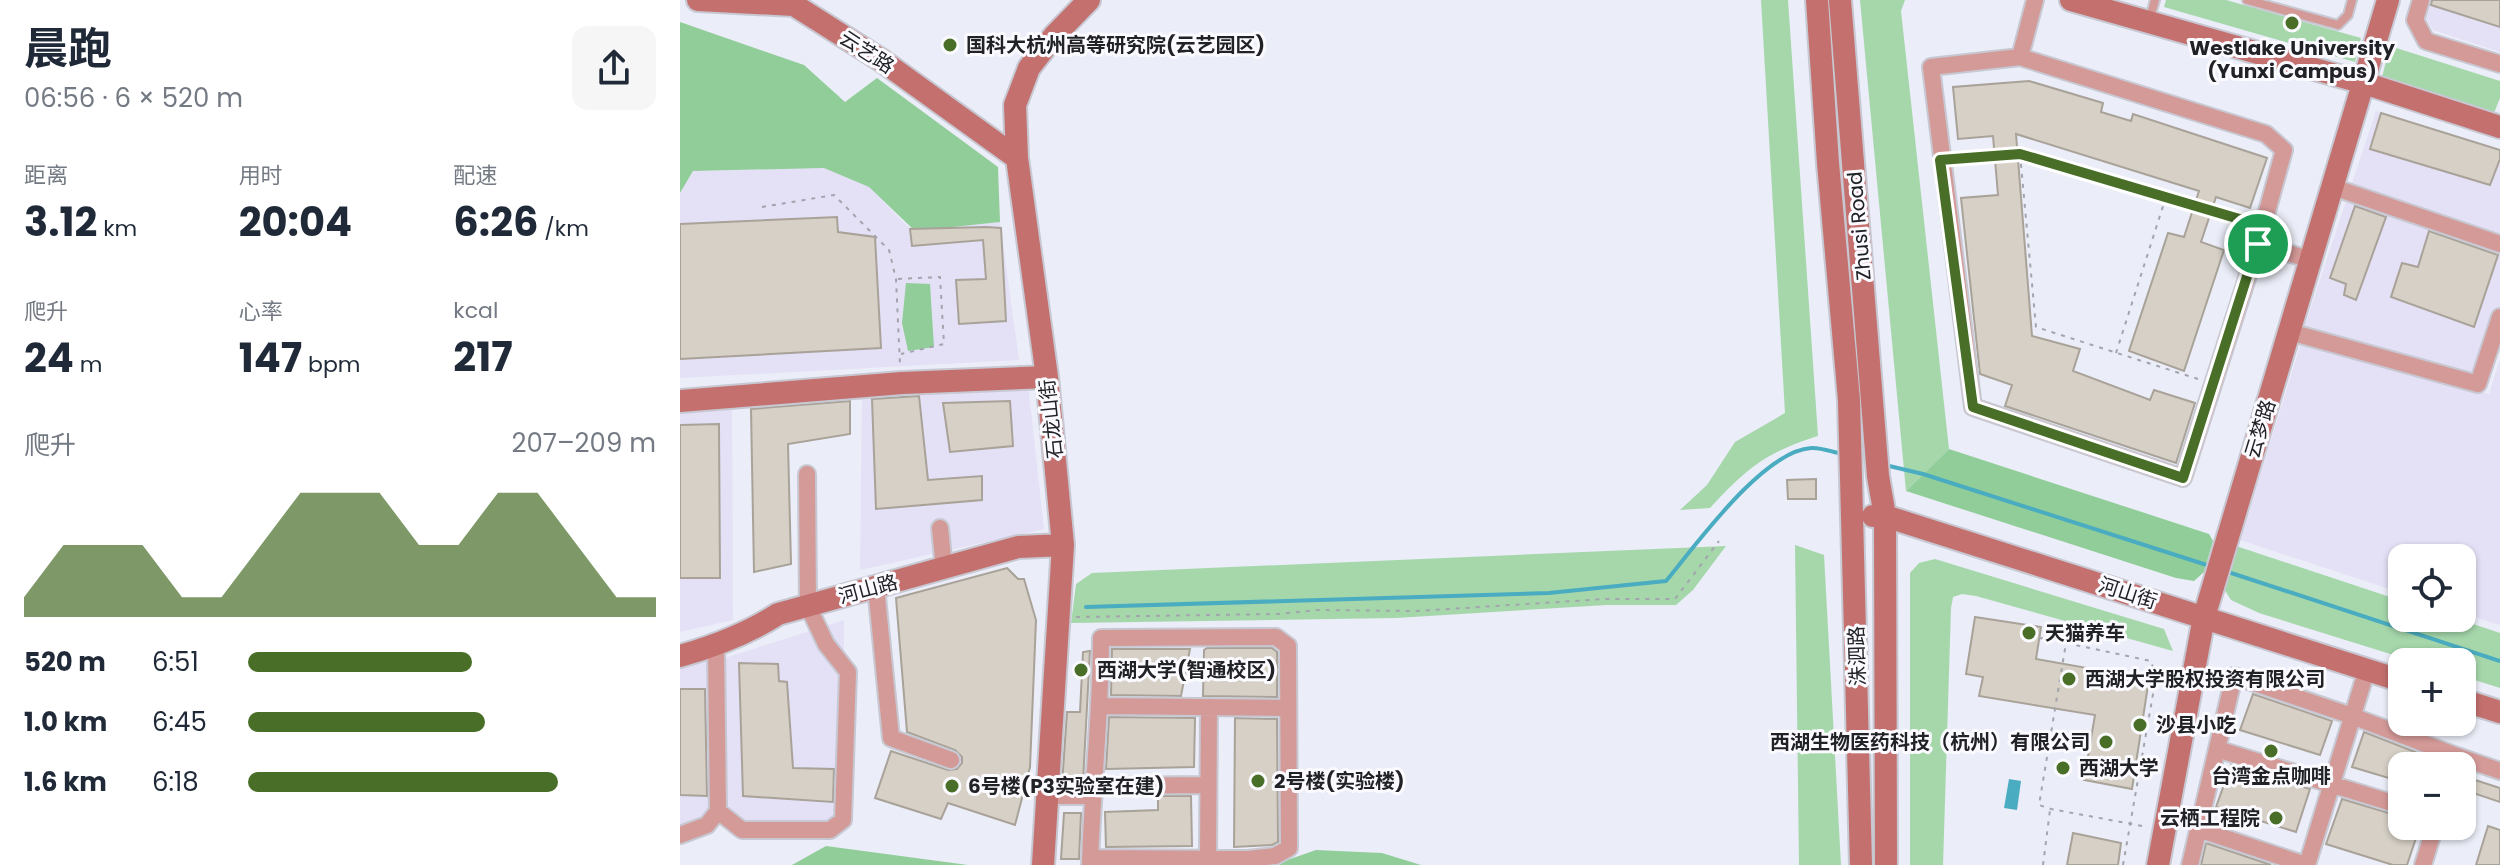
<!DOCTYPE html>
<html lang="zh">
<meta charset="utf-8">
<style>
body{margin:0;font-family:Poppins,"Noto Sans SC",sans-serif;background:#f6f6f7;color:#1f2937;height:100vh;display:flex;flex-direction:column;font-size:30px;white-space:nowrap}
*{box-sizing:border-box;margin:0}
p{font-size:26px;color:#747a83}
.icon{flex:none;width:44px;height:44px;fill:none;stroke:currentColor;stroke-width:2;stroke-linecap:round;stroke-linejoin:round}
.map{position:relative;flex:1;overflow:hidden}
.sheet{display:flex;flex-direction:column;background:#fff;width:680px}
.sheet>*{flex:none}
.buttons{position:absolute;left:1708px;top:544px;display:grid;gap:16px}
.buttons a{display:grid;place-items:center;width:88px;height:88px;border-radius:16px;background:#fff;box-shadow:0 2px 6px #0004;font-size:40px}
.pin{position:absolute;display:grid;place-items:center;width:68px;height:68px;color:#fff;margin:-34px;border:4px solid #fff;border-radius:50%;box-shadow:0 2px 8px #0007}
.round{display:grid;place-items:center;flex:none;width:84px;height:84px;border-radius:16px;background:#f6f6f7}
.head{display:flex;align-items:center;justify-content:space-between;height:136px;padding:0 24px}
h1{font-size:44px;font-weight:700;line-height:60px}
.figures{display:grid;grid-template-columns:repeat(3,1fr);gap:12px;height:136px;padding:8px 24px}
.figures div{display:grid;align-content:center}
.figures b{font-size:40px;font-weight:700}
.figures small{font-size:22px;font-weight:400}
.figures p{font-size:22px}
.chart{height:224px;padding:16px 24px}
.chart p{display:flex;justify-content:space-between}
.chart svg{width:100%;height:144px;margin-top:8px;fill:#486e28;opacity:.7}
ul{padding:0 24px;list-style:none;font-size:26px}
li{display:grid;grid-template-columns:128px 96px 1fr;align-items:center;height:60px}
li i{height:20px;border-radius:10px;background:#486e28}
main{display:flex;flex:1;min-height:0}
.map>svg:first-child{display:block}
.industrial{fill:#e4e0f6}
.green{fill:#a5d7ab}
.forest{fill:#91cd99}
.water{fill:#4aacc0}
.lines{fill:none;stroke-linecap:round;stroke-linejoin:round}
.stream{stroke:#4aacc0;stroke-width:4}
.building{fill:#d6d0c6;stroke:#a8a299;stroke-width:2}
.lane-casing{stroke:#c7c8d2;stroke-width:12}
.street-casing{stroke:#c7c8d2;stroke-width:20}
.secondary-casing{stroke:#c7c8d2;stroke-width:26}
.path{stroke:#a3a4ad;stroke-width:2;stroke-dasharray:4 6;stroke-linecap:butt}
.lane{stroke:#d49a98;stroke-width:8}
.street{stroke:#d49a98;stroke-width:16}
.secondary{stroke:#c3706e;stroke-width:22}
.route-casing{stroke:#fff;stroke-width:16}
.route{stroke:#486e28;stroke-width:10}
.poi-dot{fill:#486e28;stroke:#fafaff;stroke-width:3}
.labels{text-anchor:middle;stroke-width:6;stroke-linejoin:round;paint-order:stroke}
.poi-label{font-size:20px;font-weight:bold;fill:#212226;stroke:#fafaff;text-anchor:start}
.street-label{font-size:20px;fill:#212226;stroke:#fafaff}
</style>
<main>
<section class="sheet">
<div class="head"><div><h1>晨跑</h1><p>06:56 · 6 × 520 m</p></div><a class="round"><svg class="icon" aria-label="share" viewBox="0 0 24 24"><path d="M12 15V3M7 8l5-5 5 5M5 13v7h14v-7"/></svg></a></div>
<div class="figures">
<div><p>距离</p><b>3.12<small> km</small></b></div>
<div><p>用时</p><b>20:04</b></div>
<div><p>配速</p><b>6:26<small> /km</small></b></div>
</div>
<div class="figures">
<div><p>爬升</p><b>24<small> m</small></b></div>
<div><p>心率</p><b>147<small> bpm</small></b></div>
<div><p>kcal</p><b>217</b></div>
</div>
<div class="chart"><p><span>爬升</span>207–209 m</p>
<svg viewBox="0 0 160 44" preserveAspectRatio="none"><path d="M0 44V38L10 22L20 22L30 22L40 38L50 38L60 22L70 6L80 6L90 6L100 22L110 22L120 6L130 6L140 22L150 38L160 38V44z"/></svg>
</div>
<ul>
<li><b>520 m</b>6:51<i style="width:55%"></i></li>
<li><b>1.0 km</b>6:45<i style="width:58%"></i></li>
<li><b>1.6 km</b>6:18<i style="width:76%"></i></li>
</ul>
</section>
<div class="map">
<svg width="1820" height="865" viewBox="0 0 1820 865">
<rect width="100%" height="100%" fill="#ebedf8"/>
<!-- industrial -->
<path class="industrial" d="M 1748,0 L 1820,0 L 1820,52 L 1753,30 L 1744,15 Z
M 1696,111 L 1820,150 L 1820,317 L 1798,384 L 1624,328 Z
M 144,168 L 189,187 L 230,229 L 320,222 L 339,360 L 0,378 L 0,193 L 13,171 Z
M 1622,340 L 1809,394 L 1820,359 L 1820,625 L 1782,613 L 1782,558 L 1722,558 L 1722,593 L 1560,540 Z
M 348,384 L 364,529 L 180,570 L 182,392 Z
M 52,409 L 53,620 L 0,632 L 0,412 Z
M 164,620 L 163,832 L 65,836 L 42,825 L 42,659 Z
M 37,657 L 33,834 L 0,838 L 0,669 Z"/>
<!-- green -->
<path class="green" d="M 1081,0 L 1108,0 L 1138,436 C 1086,452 1066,469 1030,508 L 1000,510 L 1027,485 L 1055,442 L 1105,413 Z
M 1180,0 L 1225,0 L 1221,11 L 1269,449 L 1226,491 Z
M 1486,0 L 1546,0 L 1681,38 L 1675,62 L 1484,7 Z
M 1710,46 L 1820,81 L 1820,98 L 1814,113 L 1702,77 Z
M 1115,545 L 1144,555 L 1161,865 L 1119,865 Z
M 1046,546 L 1013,590 L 996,605 L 927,605 L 716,618 L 391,623 L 396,584 L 412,573 Z
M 1556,546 L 1722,601 L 1722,618 L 1775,618 L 1820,633 L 1820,688 L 1782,676 L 1782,662 L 1736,662 L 1579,613 L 1551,600 L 1544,589 Z
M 1255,559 L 1484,629 L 1493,651 L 1296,596 L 1282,594 L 1273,597 L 1271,608 L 1263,865 L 1230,865 L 1230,573 L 1239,563 Z"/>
<!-- forest -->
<path class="forest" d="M 0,22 L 124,65 L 165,102 L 197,78 L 318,167 L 320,222 L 235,231 L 189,187 L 144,168 L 13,171 L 0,193 Z
M 226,283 L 250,284 L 254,347 L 228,351 L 222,323 Z
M 1269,449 L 1529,534 L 1533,541 L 1524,572 L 1514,581 L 1496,578 L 1226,491 Z
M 146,846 L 288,865 L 289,865 L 112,865 Z
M 636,850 L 702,853 L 741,865 L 593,865 Z"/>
<!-- water -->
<path class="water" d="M 1329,779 L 1341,781 L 1337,810 L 1324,808 Z"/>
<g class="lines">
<!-- stream -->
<path class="stream" d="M 1205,465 L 1243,474 L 1533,567
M 1545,571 L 1820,661
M 406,607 L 869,593 L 986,581 C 1016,545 1083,451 1131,448 C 1140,447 1152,452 1162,454"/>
</g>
<!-- building -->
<path class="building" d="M 1752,0 L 1820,0 L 1820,27 L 1751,5 Z
M 1349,81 L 1423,103 L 1421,112 L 1451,121 L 1453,114 L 1587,158 L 1570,208 L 1536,197 L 1521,242 L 1544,250 L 1504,371 L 1449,351 L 1488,233 L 1504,237 L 1519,191 L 1336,134 L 1352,336 L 1400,349 L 1393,371 L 1470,400 L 1474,390 L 1515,403 L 1496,463 L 1325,406 L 1332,385 L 1300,374 L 1281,198 L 1318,195 L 1313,136 L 1278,139 L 1273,87 Z
M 1701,113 L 1820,150 L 1820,159 L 1810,185 L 1690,149 Z
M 1675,206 L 1706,217 L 1676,300 L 1664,295 L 1666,284 L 1650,278 Z
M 157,217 L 158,232 L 195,237 L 201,348 L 0,359 L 0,224 Z
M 306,227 L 321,228 L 326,321 L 279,324 L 276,280 L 306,279 L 303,240 L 232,246 L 230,229 Z
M 1749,231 L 1818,255 L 1794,327 L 1711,297 L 1722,263 L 1738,267 Z
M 239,396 L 248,480 L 302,476 L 302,500 L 196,509 L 192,399 Z
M 170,401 L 170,434 L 108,444 L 111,564 L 74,572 L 71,409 Z
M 330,401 L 333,446 L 270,452 L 263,403 Z
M 39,424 L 40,578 L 0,578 L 0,425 Z
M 1136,479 L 1136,499 L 1108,499 L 1107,480 Z
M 327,568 L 338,579 L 344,579 L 356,620 L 350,767 L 335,825 L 268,803 L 261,819 L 195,798 L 211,751 L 268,770 L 277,769 L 282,763 L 282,757 L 275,750 L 227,732 L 216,598 Z
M 1295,617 L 1361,627 L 1356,659 L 1469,679 L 1452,789 L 1404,780 L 1415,715 L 1299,696 L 1303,677 L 1286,674 Z
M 527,648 L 592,648 L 597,652 L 597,697 L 523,696 L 524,650 Z
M 432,649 L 510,649 L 501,696 L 431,695 Z
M 410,651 L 403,781 L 402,785 L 382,785 L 387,712 L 400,712 L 403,652 Z
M 59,663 L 98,664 L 99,681 L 107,682 L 113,768 L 154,769 L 153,802 L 63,796 Z
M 0,689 L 25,689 L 27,796 L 0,795 Z
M 1573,694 L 1652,721 L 1640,755 L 1560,730 Z
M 429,717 L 515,718 L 514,767 L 426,769 Z
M 555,718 L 597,719 L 598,842 L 592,845 L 554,847 Z
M 1684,732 L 1761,762 L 1760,766 L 1722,766 L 1722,782 L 1672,767 Z
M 1551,765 L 1630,789 L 1616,832 L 1536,807 Z
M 1792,779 L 1820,788 L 1820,802 L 1787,791 Z
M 478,796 L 511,796 L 512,846 L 426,847 L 425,812 L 478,810 Z
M 1662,799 L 1722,817 L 1722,826 L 1740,826 L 1727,865 L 1713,865 L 1646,844 Z
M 384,813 L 401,813 L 399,859 L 381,859 Z
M 1808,826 L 1820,830 L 1820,865 L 1796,865 Z
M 1393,833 L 1441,843 L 1438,865 L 1387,865 Z
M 1526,843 L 1591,865 L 1521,865 Z"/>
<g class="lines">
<defs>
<path id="lane" d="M 1567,0 L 1658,25 L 1668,15 L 1672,0
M 1470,18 L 1475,0"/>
<path id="street" d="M 1741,0 L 1735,20 L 1746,41 L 1820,64
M 1340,57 L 1586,134 L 1604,150 L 1578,244 L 1503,478 L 1293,407 L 1251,67 Z
M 1340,57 L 1355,0
M 1653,187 L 1820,244
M 1578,244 L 1631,260
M 1610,332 L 1798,384 L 1820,317
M 260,528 L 264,568
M 196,587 L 211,738 L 271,760
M 421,706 L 608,708
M 1537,749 L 1722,806
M 1777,756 L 1820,771
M 413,786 L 528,785
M 368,796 L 412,796
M 38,811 L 62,830 L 150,830 L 163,820 L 168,672 L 146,644 L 128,606 L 127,474
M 1518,829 L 1626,865
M 0,835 L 27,825 L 38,811 L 36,646
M 410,858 L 568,859
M 528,859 L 529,707
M 410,865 C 412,789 421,714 421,638 L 596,637 L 608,646 L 609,848 L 595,856 L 568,859 L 567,865
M 1510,865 L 1554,676 L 1672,716 L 1777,756 L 1774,766
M 1627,865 L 1687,669
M 1743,865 L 1755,826"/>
<path id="secondary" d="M 18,0 L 114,5 L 201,60 L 337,158
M 1137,0 L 1148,163 L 1169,400 L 1181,865
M 1160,0 L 1198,476 L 1205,516 L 1206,865
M 1391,0 L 1684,83 L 1820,127
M 0,401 L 222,383 L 367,377
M 1193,516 L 1205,516 L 1722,681
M 0,656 C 35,646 67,634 98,614 L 338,547 L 383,545
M 1782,700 L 1820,712
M 363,865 L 383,545 L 367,377 L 337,158 L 335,105 L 349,68 L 374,36 L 409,0
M 1478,865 L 1524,617 L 1708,0"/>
</defs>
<!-- lane casing -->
<use href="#lane" class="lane-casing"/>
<!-- street casing -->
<use href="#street" class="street-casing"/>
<!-- secondary casing -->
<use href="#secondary" class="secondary-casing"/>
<!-- path -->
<path class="path" d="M 1340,154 L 1356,327 L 1518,379
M 1279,159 L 1340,154 L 1566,222
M 82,207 L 154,195 L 209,250 L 216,279 L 220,365
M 218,279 L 260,277 L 264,344 L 221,354
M 1436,353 L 1485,200
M 396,617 L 598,614 L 637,610 L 737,611 L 925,599 L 995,599 L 1039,541
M 1359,638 L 1385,642
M 1363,865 L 1370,810
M 1443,865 L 1476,677 L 1471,661 L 1386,643 L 1359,805 L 1371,809 L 1468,827"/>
<!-- lane -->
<use href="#lane" class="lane"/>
<!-- street -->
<use href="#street" class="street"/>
<!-- secondary -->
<use href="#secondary" class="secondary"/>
</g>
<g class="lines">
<defs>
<path id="route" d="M 1340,154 L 1583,226 L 1503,478 L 1293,407 L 1260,160 Z"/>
</defs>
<!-- route casing -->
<use href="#route" class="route-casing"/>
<!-- route -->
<use href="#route" class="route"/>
</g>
<!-- markers -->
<g class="poi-dot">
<circle cx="1612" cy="23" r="8"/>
<circle cx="270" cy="45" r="8"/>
<circle cx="1349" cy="633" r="8"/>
<circle cx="401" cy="670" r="8"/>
<circle cx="1389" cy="679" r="8"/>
<circle cx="1460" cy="725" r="8"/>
<circle cx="1426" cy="742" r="8"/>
<circle cx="1591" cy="751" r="8"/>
<circle cx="1383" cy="768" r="8"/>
<circle cx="578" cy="781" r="8"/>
<circle cx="272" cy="786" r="8"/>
<circle cx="1596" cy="818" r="8"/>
</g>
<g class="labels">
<!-- poi labels -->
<g class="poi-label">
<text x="286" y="52">国科大杭州高等研究院(云艺园区)</text>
<text x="1612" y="55" text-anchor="middle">Westlake University<tspan x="1612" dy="23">(Yunxi Campus)</tspan></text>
<text x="1365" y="640">天猫养车</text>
<text x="417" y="677">西湖大学(智通校区)</text>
<text x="1405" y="686">西湖大学股权投资有限公司</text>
<text x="1476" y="732">沙县小吃</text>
<text x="1410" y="749" text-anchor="end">西湖生物医药科技（杭州）有限公司</text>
<text x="1399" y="775">西湖大学</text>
<text x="1591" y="783" text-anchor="middle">台湾金点咖啡</text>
<text x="594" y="788">2号楼(实验楼)</text>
<text x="288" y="793">6号楼(P3实验室在建)</text>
<text x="1580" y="825" text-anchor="end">云栖工程院</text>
</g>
<!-- street labels -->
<g class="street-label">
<text transform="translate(187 52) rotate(33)" y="7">云艺路</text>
<text transform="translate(1179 226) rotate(-95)" y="7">Zhusi Road</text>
<text transform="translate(371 419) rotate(-96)" y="7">石龙山街</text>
<text transform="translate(1580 429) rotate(-73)" y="7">云梦路</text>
<text transform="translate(188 589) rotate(-15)" y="7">河山路</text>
<text transform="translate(1448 593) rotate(18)" y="7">河山街</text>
<text transform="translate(1177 656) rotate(-92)" y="7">洙泗路</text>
</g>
</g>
</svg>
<div class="buttons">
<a><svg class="icon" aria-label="locate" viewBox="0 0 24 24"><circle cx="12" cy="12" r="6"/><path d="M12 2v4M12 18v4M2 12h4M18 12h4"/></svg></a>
<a>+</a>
<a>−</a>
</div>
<div class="pin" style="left:1578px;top:244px;background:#1e9e55"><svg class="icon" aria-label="arrive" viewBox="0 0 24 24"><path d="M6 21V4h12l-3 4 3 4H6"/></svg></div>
</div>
</main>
